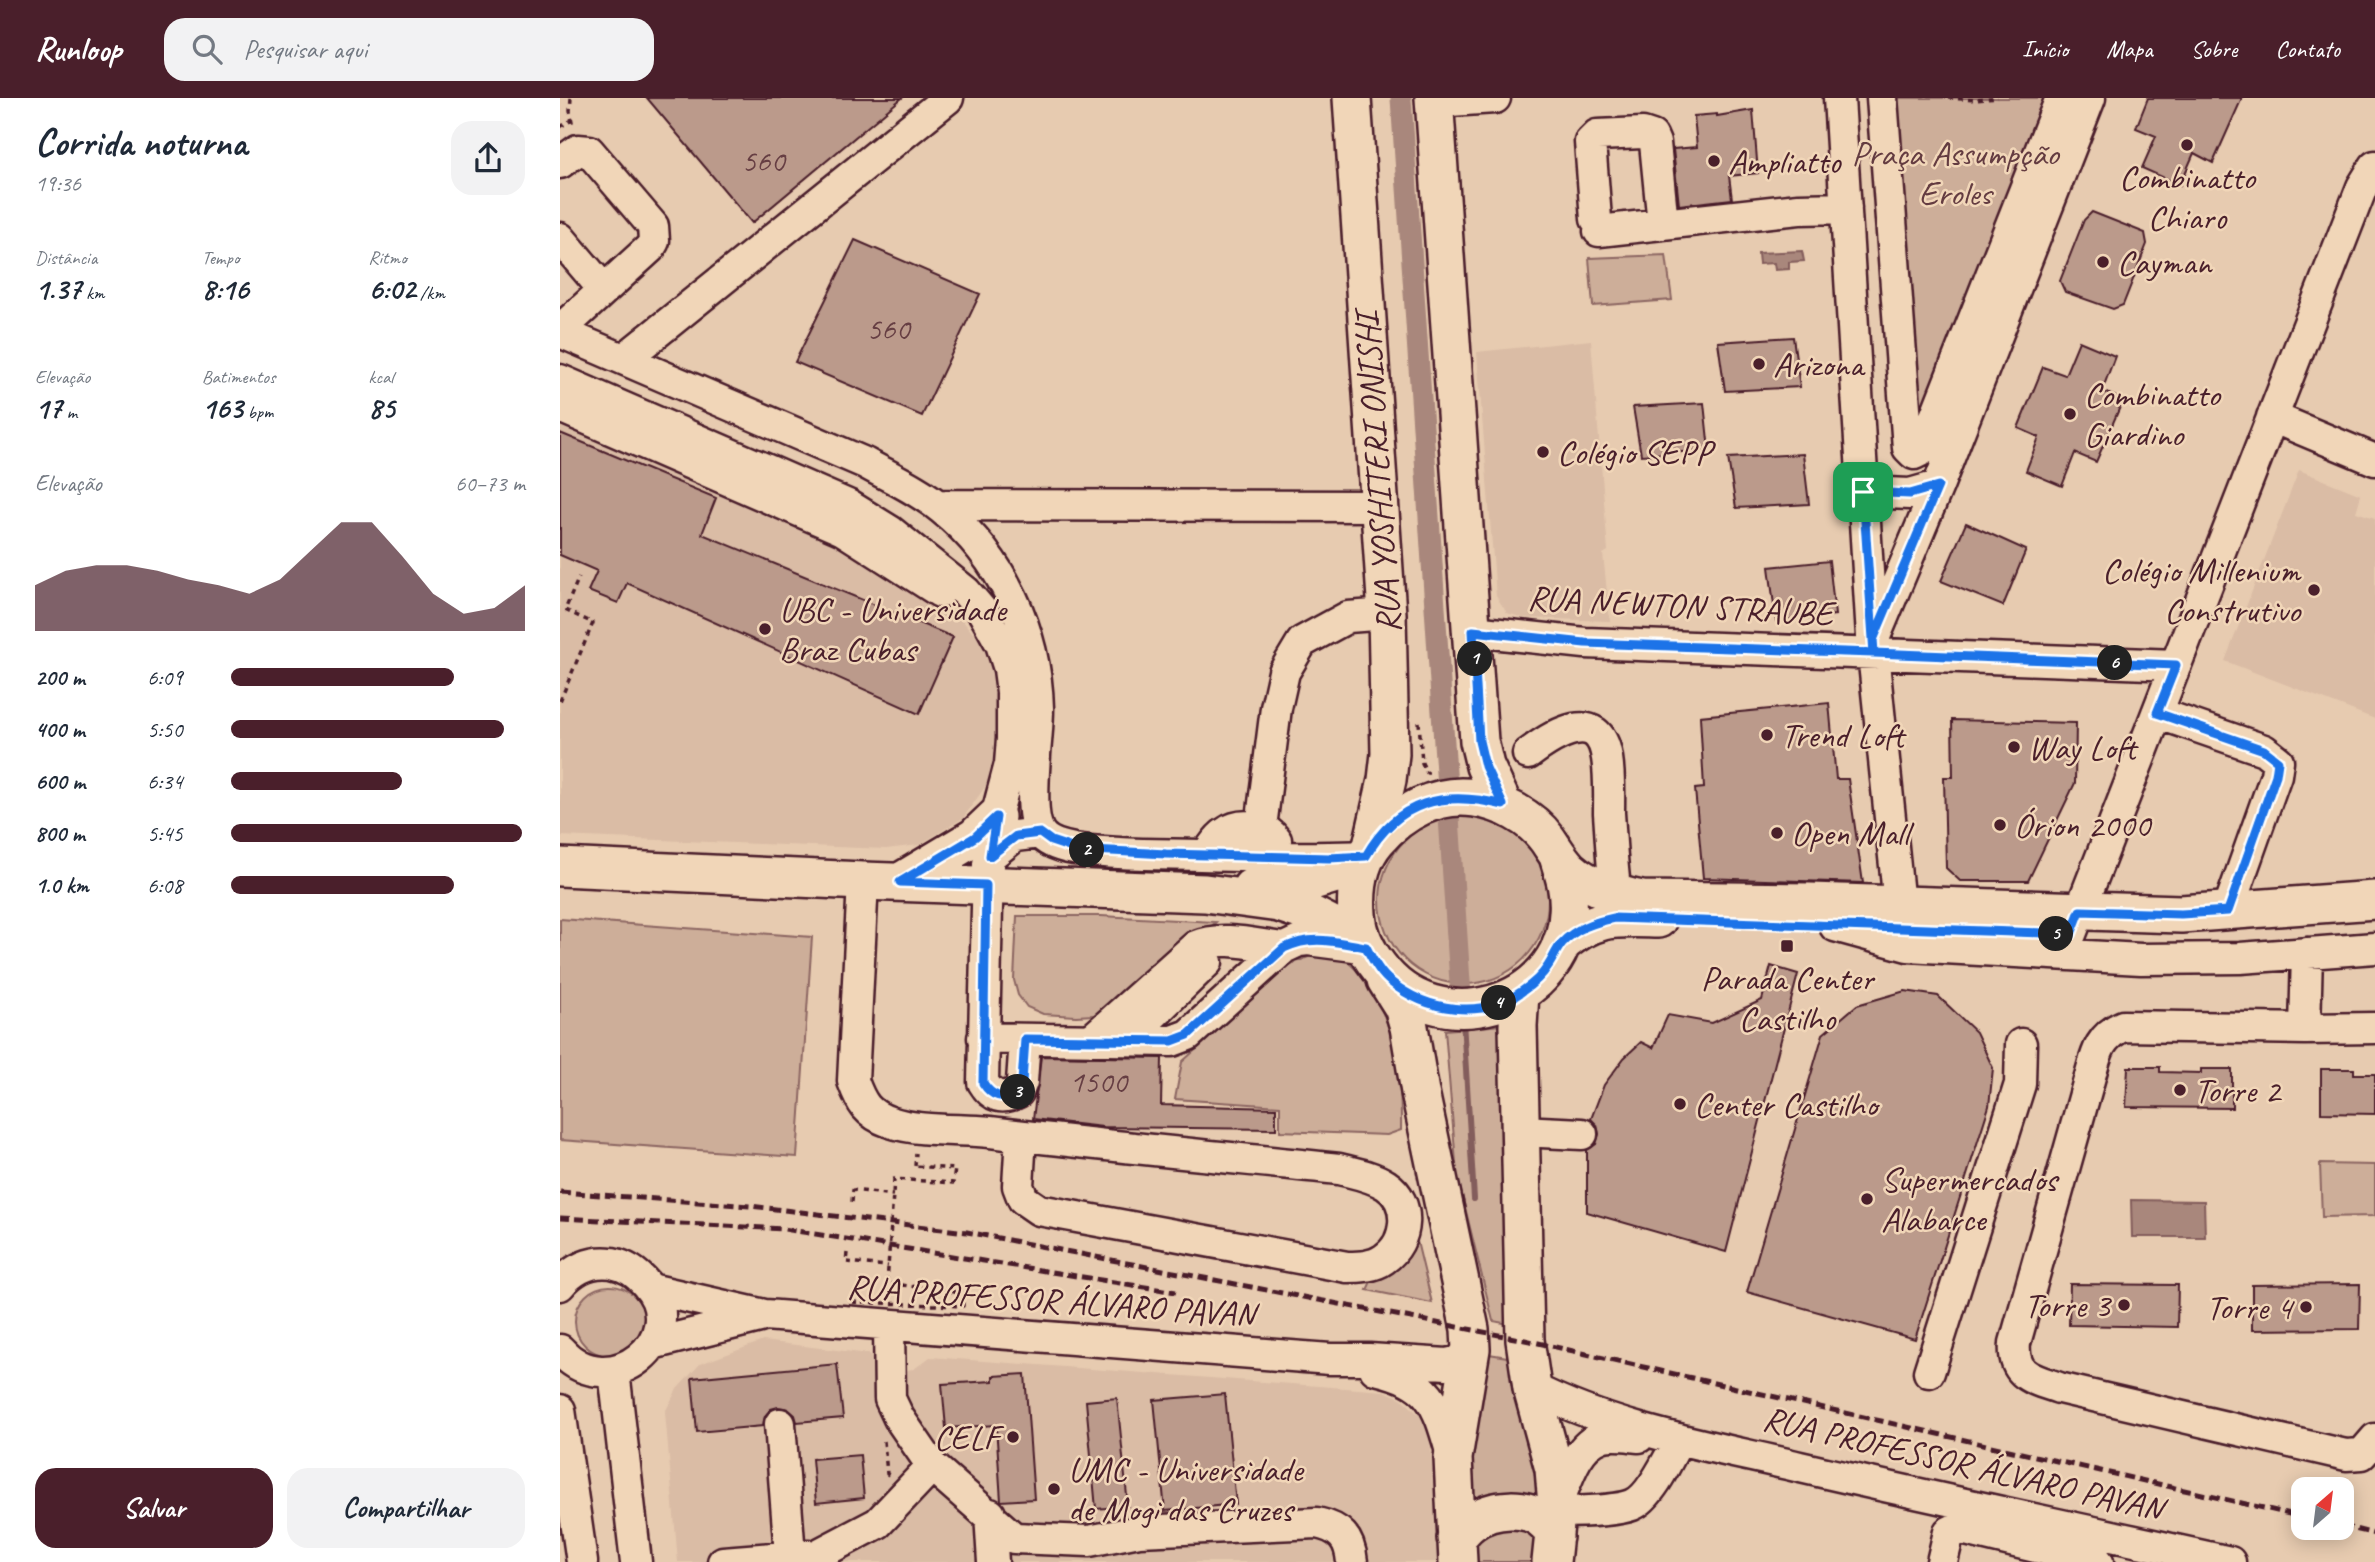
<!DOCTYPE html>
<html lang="pt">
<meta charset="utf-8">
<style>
body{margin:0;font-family:Caveat,sans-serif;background:#f2f2f3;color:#1f2937;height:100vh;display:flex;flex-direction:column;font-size:26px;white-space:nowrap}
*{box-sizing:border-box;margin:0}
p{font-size:23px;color:#747a83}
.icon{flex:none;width:38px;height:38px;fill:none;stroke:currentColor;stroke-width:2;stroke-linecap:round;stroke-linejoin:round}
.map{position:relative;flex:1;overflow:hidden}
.details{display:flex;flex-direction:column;background:#fff;width:560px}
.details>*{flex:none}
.needle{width:46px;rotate:28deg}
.tools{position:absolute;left:1731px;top:1379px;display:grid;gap:14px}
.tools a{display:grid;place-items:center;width:63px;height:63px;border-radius:14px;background:#fff;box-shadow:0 4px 18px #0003;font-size:35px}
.pin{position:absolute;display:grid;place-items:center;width:60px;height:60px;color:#fff;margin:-30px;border-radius:14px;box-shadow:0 4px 10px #0006}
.km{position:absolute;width:35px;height:35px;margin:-18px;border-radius:50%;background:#222;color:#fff;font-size:19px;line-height:35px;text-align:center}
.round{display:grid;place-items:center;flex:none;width:74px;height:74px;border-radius:21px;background:#f2f2f3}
.overview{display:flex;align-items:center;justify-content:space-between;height:119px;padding:0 35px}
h1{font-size:38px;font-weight:700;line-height:52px}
.metrics{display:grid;grid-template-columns:repeat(3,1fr);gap:10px;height:119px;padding:7px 35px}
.metrics div{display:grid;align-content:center}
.metrics b{font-size:30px;font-weight:700}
.metrics small{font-size:19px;font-weight:400}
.metrics p{font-size:19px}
.chart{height:196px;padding:14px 35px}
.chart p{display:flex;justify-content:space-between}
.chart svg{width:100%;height:126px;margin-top:7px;fill:#4a1f2b;opacity:.7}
.action{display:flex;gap:14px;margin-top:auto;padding:14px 35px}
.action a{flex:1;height:80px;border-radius:21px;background:#4a1f2b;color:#fff;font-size:28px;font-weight:700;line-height:80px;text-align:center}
.action a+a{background:#f2f2f3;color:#1f2937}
ul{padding:0 35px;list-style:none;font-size:23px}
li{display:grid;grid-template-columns:112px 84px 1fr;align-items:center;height:52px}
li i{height:18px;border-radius:9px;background:#4a1f2b}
header{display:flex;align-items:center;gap:42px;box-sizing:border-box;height:98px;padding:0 35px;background:#4a1f2b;color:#fff}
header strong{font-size:33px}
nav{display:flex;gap:38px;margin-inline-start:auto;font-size:24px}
.search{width:490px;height:63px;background:#f2f2f3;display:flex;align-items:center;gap:18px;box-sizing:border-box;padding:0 24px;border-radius:21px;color:#747a83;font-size:26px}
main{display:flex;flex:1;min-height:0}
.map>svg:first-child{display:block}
.built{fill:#dabca5}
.green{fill:#cdae99;stroke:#8c6662;stroke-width:2}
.water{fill:#a9877b;stroke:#835d5b;stroke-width:2}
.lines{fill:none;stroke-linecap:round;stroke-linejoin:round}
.stream{stroke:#835d5b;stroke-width:6}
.canal{stroke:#a9877b;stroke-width:21}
.building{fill:#bb9a8b;stroke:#4a1f2b;stroke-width:2}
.minor-casing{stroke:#4a1f2b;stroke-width:35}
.major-casing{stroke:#4a1f2b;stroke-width:42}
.path{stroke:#4a1f2b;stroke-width:3.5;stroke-dasharray:5 5;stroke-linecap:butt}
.minor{stroke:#f1d6b8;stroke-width:30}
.major{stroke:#f1d6b8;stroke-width:37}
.rail{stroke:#4a1f2b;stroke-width:5;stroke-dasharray:10 5;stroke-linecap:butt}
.path-bridge{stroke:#4a1f2b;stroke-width:3.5;stroke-dasharray:5 5;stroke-linecap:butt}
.route-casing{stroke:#fff;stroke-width:14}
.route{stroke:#1a73e8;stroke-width:9}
.poi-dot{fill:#4a1f2b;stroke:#f1d6b8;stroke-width:2.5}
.labels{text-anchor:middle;stroke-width:5;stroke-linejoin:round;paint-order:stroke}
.number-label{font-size:32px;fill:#663e43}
.park-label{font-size:35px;fill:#643c41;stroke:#f1d6b8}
.poi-label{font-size:35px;fill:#4a1f2b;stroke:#f1d6b8;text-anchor:start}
.street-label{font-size:35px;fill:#4a1f2b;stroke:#f1d6b8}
</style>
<header>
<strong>Runloop</strong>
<div class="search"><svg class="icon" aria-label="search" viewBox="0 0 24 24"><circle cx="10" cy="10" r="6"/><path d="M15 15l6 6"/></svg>Pesquisar aqui</div>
<nav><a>Início</a><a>Mapa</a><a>Sobre</a><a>Contato</a></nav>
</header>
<main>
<section class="details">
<div class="overview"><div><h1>Corrida noturna</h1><p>19:36</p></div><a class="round"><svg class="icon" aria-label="share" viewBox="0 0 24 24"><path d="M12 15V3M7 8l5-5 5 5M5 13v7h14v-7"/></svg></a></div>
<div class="metrics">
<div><p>Distância</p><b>1.37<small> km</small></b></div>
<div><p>Tempo</p><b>8:16</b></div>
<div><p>Ritmo</p><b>6:02<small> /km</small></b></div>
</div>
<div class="metrics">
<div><p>Elevação</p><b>17<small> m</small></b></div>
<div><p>Batimentos</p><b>163<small> bpm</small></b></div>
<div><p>kcal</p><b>85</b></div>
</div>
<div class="chart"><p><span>Elevação</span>60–73 m</p>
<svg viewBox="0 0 160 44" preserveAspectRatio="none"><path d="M0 44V28L10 23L20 21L30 21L40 23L50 26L60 28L70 31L80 26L90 16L100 6L110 6L120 18L130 31L140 38L150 36L160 28V44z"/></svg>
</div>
<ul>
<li><b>200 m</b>6:09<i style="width:76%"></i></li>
<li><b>400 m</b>5:50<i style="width:93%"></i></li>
<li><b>600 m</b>6:34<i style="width:58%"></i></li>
<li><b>800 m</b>5:45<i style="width:99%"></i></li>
<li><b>1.0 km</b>6:08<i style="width:76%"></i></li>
</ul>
<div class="action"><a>Salvar</a><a>Compartilhar</a></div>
</section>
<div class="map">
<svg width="1815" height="1464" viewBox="0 0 1815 1464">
<rect width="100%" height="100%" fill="#e7cbb0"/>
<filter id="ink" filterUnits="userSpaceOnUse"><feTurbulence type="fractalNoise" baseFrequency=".0143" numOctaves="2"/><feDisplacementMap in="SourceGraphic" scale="14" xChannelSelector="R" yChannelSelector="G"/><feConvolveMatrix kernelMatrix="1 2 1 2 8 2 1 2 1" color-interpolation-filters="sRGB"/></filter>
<g filter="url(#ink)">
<!-- built -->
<path class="built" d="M 1031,242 L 1048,453 L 1043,456 L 1050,523 L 964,520 L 947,515 L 936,498 L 917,254 Z
M 0,318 L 266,432 L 395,514 L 425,549 L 445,616 L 437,672 L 403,720 L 359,747 L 326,751 L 0,738 Z
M 1739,372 L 1801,397 L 1796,414 L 1815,420 L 1815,621 L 1665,563 Z
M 203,1243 L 309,1256 L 321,1275 L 354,1271 L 370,1259 L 824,1293 L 841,1300 L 868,1325 L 884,1464 L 118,1464 L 105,1314 L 117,1291 L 140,1266 Z"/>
<!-- green -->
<path class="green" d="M 1314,0 L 1505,0 L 1361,365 Z
M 1106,157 L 1112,202 L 1033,208 L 1029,160 Z
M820 802a84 84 0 1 1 168 0a84 84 0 1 1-168 0Z
M 457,818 L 541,818 L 656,824 L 551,916 L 516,918 L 483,916 L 467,909 L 458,897 L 454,882 Z
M 0,821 L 252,839 L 237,1059 L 0,1042 Z
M 753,857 C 760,857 769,856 775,857 C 784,858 791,867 797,873 C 835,917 842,976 841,1032 L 827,1037 L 720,1033 L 720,1008 L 615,1001 L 622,964 L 729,867 Z
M 942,927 L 949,1226 L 933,1223 L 897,1077 L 885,932 Z
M 1760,1066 L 1815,1067 L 1815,1118 L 1762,1119 Z
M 852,1123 L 872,1205 L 807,1192 L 814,1177 Z
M15 1223a35 35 0 1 1 70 0a35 35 0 1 1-70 0Z
M 923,1255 L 953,1260 L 985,1405 L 905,1410 Z
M 946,1430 L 962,1430 L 972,1433 L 982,1447 L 981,1464 L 912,1464 L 911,1450 C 921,1439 932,1434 946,1430 Z"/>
<!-- water -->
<path class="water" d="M 1242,153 L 1244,163 L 1229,164 L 1229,171 L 1215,172 L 1214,165 L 1199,166 L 1198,155 Z
M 1571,1102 L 1644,1103 L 1645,1139 L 1572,1139 Z"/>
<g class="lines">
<!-- stream -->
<path class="stream" d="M 903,923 L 914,1101"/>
<!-- canal -->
<path class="canal" d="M 841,0 L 901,899"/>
</g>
<!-- building -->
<path class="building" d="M 87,0 L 342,0 L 192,125 Z
M 1588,0 L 1682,0 L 1653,65 L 1634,55 L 1620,87 L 1582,70 L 1596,38 L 1576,30 Z
M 1193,12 L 1198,75 L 1169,78 L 1172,101 L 1119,107 L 1113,51 L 1137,49 L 1134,18 L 1157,16 L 1157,18 Z
M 1532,114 L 1585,135 L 1587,146 L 1563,207 L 1553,211 L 1505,194 L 1500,183 L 1524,122 Z
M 295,142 L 420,196 L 362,318 L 235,264 Z
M 1233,239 L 1240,289 L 1165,293 L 1158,244 Z
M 1519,243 L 1555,258 L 1542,293 L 1563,302 L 1536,364 L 1515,355 L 1502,388 L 1466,373 L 1479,339 L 1458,330 L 1483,269 L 1505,277 Z
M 1144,305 L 1149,352 L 1081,357 L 1073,309 Z
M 0,335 L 156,400 L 142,436 L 393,539 L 359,616 L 67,485 L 58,505 L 28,493 L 37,473 L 0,457 Z
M 1243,356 L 1249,406 L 1176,410 L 1168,360 Z
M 1406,425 L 1466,452 L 1443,508 L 1381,483 Z
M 1269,463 L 1275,517 L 1216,523 L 1209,469 Z
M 1269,605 L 1276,681 L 1288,681 L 1303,785 L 1143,780 L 1135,691 L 1144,690 L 1140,618 Z
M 1392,622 L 1516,625 L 1515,685 L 1468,783 L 1400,783 L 1386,770 L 1384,679 L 1393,679 Z
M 1211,868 L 1238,876 L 1166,1154 L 1027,1114 L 1027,1052 L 1036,1046 L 1039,1036 L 1037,1027 L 1031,1021 L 1044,987 L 1064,960 L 1081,944 L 1093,950 L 1108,917 L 1152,925 L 1202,902 Z
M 1345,893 L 1378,898 L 1416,934 L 1433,970 L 1429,1008 L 1355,1241 L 1187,1194 L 1263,936 L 1297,907 Z
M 481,958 L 602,960 L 601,1007 L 716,1010 L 716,1031 L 543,1029 L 473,1021 Z
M 1568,969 L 1600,969 L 1600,974 L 1641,975 L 1641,971 L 1672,971 L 1672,1010 L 1566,1009 Z
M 1761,971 L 1794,971 L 1794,976 L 1815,976 L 1815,1016 L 1761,1015 Z
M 1510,1186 L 1618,1187 L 1617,1229 L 1509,1227 Z
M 1800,1186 L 1799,1231 L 1692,1232 L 1692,1187 Z
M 277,1266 L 283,1320 L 237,1324 L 235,1317 L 228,1311 L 218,1309 L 211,1311 L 205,1318 L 203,1328 L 137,1334 L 132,1280 Z
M 465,1276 L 474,1401 L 441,1403 L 436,1327 L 386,1330 L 382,1286 L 433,1283 L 433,1278 Z
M 665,1296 L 676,1406 L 605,1413 L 594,1302 Z
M 557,1300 L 568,1408 L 536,1411 L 526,1303 Z
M 300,1357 L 304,1400 L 256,1405 L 252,1361 Z"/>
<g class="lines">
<defs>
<path id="minor" d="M 1279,0 L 1313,555 L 1339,807
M 1322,0 L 1348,350 L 1354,356 L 1362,352 L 1501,0
M 875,4 L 935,0
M 0,65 L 18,52 L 29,53 L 93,128 L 94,143 L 90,150 L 0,232
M 1036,121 L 1030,44 L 1037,37 L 1083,35 L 1092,38 L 1095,45 L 1103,126
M 1039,133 L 1239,111 L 1286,110
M 0,140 L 44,192
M 0,234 L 305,365 C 330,379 359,392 382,411 C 442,459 476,533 478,610 C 478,626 476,642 475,657 C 474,677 469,720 481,736 C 488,745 503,749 514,751 C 556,757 600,756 641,757 C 696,758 751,761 806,758
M 64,261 L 388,0
M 0,282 L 288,407 L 330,433 L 406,494 L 423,514 L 441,546 L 449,571 L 452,594 L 452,641 L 450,666 L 436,719 L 430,758
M 0,309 L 283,432 L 380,494
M 1712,319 L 1815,362
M 1303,394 L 1350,396 L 1378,388
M 377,407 L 821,408
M 913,533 L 1025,545 L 1616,567
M 1316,536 L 1378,388 L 1530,0
M 1597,615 L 1704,652 L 1718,663 L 1716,677 L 1668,812
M 968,656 C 993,637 1039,607 1047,660 C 1050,678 1049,697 1049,715 C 1051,743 1052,770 1056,797
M 701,729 L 716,610 L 724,574 L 742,544 L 788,519 L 827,516
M 646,757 C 652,750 657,740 665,735 C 680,724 706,727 716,742
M 303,783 L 293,983 C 301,1005 307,1016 330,1024 C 359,1034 400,1031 430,1034 C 546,1048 663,1059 779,1071 C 795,1075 812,1078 826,1087 C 852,1104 849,1144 824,1161 C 813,1169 799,1169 787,1169 L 479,1112 L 463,1101 L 458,1088 L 461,1038
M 1275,828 L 1348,848 L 1581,861 L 1680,860 L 1815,850
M 1511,836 L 1802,89 L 1815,68
M 1815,930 L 1745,931 L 1563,928 C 1538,939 1536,958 1529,982 L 1455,1245 C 1452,1278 1473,1281 1499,1290 L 1786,1357 L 1802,1356 L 1815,1341
M 1745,931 L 1747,855
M 423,940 L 612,943 L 628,937 L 724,850 L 739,843 L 748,842 L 802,849
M 465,941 L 462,984 L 458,994 C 442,1002 432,999 423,984 L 428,766 L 430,758 L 455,738 L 480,735
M 531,942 L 636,848 C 661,837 697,847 724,850
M 567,942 L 647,864
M 960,1033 L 1022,1036
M 0,1187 C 13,1171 31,1162 52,1165 C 67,1168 77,1175 87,1187 C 132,1238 50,1309 0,1252
M 91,1191 L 205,1217 L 770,1261 L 809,1261 L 887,1266 L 899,1263 L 911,1251
M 329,1228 L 330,1301 L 339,1320 L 372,1368 L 454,1440 L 529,1443 L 579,1433 L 757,1425 C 780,1430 790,1440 792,1464
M 92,1246 L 200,1219
M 815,1271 C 872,1284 877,1305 892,1357
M 54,1273 L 76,1464
M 1369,1274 L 1460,986 L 1461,946
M 972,1290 C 1055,1332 1150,1348 1240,1369 C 1383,1402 1527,1432 1670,1464
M 0,1312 L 22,1464
M 220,1326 L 230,1457
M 997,1407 C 1007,1384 1015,1348 1041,1339 C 1052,1335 1068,1338 1079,1339
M 996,1414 C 1014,1414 1056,1413 1072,1407 C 1091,1400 1110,1358 1119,1341
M 430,1416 L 433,1464
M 257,1457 L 318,1425 L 372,1368
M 163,1464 L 249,1457
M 1382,1464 L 1389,1434 L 1397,1430 L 1538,1464"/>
<path id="major" d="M 792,0 L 827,516 L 830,656 L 827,682 L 812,748
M 874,0 L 919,643 L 925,668 L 943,707
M 998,758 C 1004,777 1010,794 1008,815 C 1003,910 875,945 819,869 C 807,854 798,836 797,816 C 795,790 799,763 817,742 C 841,714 877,694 915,700 C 942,704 971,719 987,741 C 994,751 1000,762 1009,771 C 1029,789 1056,797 1082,802 L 1250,804 L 1621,816 L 1815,802
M 0,769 L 303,783 L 645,795 L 719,805 L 746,814 L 803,843
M 340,784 L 415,739 L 436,719
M 691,790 L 746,785 L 802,768
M 1001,846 C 1036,817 1055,820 1098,821
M 826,882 L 843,909 L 849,929 L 860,994 L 910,1231 L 911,1251 L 893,1360 L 898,1464
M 960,895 L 958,928 L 965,1242 L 972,1290 L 994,1371 L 997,1407 L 991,1464
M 896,1440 C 901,1435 906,1428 912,1424 C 932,1410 968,1406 986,1425 C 990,1428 992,1435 994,1439"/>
</defs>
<!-- minor casing -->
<use href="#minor" class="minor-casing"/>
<!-- major casing -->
<use href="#major" class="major-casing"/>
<!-- path -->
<path class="path" d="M 11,0 L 10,13 L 13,29
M 1388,0 L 1415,2 L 1438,0
M 0,29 L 12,22
M 0,603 L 33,525 L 5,512 L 19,479
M 859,624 L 862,665 L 867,675 L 869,675
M 355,1068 L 356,1055
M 292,1104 L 293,1092 L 333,1097
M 287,1155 L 286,1164 L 328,1168
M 324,1343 L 327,1376 L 331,1378"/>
<!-- minor -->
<use href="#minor" class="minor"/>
<!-- major -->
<use href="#major" class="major"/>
<!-- rail -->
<path class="rail" d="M 0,1094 L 191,1108 L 407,1134 L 965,1242 L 1743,1419
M 0,1120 L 224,1131 L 616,1194
M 1782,1428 L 1815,1436"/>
<!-- path-bridge -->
<path class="path-bridge" d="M 292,1204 L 403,1208 L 402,1195 L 327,1185 L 334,1081 L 393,1085 L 395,1071 L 355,1068"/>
</g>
</g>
<g class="lines" filter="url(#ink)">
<defs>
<path id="route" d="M 1303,394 L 1314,555 L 1025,545 L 913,533 L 919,643 L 925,668 L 943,707 C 884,692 838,702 806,758 L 769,760 L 606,756 L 515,751 L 491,743 L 480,735 L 456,738 L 430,758 L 436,719 L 415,739 L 340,784 L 426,787 L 423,985 C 432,999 442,1002 458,994 L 462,984 L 465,941 L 612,943 L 628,937 L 724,850 C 753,836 775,844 806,849 C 812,861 820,876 831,884 C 866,913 922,922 961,894 C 970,888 982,878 988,868 C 993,861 996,852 1002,845 C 1016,830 1035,824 1054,820 L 1511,836 L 1520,813 L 1621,816 L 1668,813 L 1716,677 L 1718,663 L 1704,652 L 1597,615 L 1616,567 L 1314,555 L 1313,542 L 1378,388 L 1350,396 L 1303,394"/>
</defs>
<!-- route casing -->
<use href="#route" class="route-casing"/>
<!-- route -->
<use href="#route" class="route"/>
</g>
<!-- markers -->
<g class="poi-dot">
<circle cx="1627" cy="47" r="7"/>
<circle cx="1154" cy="63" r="7"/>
<circle cx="1543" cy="164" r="7"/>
<circle cx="1199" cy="266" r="7"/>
<circle cx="1510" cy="316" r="7"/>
<circle cx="983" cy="354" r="7"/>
<circle cx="1754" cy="492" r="7"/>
<circle cx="205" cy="531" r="7"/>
<circle cx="1207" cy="637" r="7"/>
<circle cx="1454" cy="649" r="7"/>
<circle cx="1440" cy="727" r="7"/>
<circle cx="1217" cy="735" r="7"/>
<rect x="1220" y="841" width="14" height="14" rx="3.5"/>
<circle cx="1620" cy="992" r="7"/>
<circle cx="1120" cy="1006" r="7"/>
<circle cx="1307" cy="1101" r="7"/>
<circle cx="1564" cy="1207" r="7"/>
<circle cx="1746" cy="1209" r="7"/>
<circle cx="453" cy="1339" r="7"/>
<circle cx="494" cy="1391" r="7"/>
</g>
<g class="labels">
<!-- number labels -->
<g class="number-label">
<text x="203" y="73">560</text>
<text x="328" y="241">560</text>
<text x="538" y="994">1500</text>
</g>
<!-- park labels -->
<g class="park-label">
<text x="1395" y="67">Praça Assumpção<tspan x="1395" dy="40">Eroles</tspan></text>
</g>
<!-- poi labels -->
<g class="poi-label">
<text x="1168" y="75">Ampliatto</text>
<text x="1627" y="91" text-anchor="middle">Combinatto<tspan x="1627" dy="40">Chiaro</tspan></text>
<text x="1557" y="176">Cayman</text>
<text x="1213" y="278">Arizona</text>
<text x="1524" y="308">Combinatto<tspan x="1524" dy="40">Giardino</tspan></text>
<text x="997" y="366">Colégio SEPP</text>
<text x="1740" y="484" text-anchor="end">Colégio Millenium<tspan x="1740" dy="40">Construtivo</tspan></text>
<text x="219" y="523">UBC - Universidade<tspan x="219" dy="40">Braz Cubas</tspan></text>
<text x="1221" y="649">Trend Loft</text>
<text x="1468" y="661">Way Loft</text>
<text x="1454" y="739">Órion 2000</text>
<text x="1231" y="747">Open Mall</text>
<text x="1227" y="892" text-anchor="middle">Parada Center<tspan x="1227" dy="40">Castilho</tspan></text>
<text x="1634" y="1004">Torre 2</text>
<text x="1134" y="1018">Center Castilho</text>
<text x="1321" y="1093">Supermercados<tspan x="1321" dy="40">Alabarce</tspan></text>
<text x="1550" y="1219" text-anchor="end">Torre 3</text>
<text x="1732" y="1221" text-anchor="end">Torre 4</text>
<text x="439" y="1351" text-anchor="end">CELF</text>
<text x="508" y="1383">UMC - Universidade<tspan x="508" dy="40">de Mogi das Cruzes</tspan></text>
</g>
<!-- street labels -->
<g class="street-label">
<text transform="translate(817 375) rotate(-94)" y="12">RUA YOSHITERI ONISHI</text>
<text transform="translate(1120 507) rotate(3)" y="12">RUA NEWTON STRAUBE</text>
<text transform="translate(491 1202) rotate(4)" y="12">RUA PROFESSOR ÁLVARO PAVAN</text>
<text transform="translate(1403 1365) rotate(13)" y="12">RUA PROFESSOR ÁLVARO PAVAN</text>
</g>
</g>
</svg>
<div class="tools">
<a><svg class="needle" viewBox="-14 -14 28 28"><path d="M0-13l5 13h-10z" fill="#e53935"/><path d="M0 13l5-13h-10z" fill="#747a83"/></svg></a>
</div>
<div class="pin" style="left:1303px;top:394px;background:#1e9e55"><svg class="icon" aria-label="arrive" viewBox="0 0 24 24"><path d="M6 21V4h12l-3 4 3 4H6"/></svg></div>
<b class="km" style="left:915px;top:561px">1</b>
<b class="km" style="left:527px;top:752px">2</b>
<b class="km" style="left:458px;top:994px">3</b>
<b class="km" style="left:939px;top:905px">4</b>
<b class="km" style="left:1496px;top:836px">5</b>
<b class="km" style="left:1555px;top:565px">6</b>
</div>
</main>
